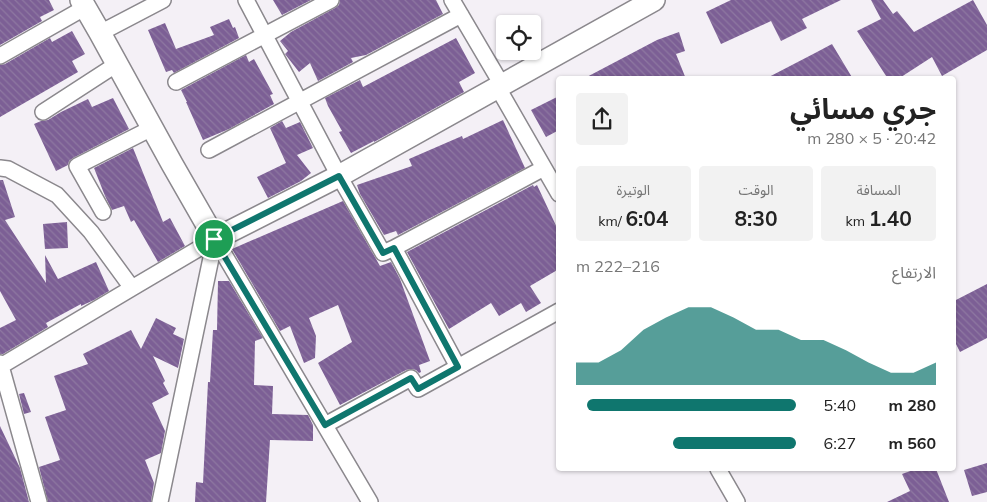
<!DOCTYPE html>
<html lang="ar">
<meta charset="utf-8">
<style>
body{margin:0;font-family:Mulish,"Noto Sans Arabic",sans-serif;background:#f2f2f2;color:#222;direction:rtl;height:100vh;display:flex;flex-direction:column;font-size:19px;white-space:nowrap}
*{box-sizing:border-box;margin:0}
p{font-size:16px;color:#767676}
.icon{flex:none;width:28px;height:28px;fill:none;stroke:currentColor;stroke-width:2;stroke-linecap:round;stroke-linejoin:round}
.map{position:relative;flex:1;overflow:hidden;direction:ltr}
.drawer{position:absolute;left:556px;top:76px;width:400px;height:395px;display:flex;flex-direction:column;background:#fff;border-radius:5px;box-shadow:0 1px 4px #0004;direction:rtl}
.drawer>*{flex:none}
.buttons{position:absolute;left:496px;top:15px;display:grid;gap:10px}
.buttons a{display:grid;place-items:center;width:45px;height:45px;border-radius:5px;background:#fff;box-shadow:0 1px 4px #0004;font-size:25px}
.pin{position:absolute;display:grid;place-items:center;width:42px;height:42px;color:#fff;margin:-21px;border:2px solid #fff;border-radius:50%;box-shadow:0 1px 5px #0007}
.round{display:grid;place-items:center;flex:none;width:52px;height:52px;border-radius:5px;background:#f2f2f2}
.summary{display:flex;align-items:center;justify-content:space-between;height:85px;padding:0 20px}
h1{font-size:28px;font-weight:700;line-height:38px}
.metrics{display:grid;grid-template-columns:repeat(3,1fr);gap:8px;height:85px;padding:5px 20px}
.metrics div{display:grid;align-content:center;border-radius:5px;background:#f2f2f2;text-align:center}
.metrics b{font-size:21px;font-weight:700}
.metrics small{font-size:14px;font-weight:400}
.metrics p{font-size:14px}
.chart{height:140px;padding:10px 20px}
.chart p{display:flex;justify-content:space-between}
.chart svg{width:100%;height:90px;margin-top:5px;fill:#0f766e;opacity:.7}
ul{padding:0 20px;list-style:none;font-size:16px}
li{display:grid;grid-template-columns:80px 60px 1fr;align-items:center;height:38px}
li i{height:12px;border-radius:6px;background:#0f766e}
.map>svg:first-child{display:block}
.building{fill:url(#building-back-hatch)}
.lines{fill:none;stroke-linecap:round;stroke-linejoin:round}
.street-casing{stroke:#8b888d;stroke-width:18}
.secondary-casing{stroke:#8b888d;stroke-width:24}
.street{stroke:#fff;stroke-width:15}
.secondary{stroke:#fff;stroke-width:21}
.route-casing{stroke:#fff;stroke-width:10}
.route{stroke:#0f766e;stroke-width:6}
</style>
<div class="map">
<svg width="987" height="502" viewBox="0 0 987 502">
<defs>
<pattern id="building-back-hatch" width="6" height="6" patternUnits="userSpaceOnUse" patternTransform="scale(1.25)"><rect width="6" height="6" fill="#7c5f95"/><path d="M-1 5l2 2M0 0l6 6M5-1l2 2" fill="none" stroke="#8e78a1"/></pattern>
</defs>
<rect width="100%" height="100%" fill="#f4f0f6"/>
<!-- building -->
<path class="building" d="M 0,0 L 49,0 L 54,10 L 40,17 L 42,21 L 0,45 Z
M 273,0 L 311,0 L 282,15 Z
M 340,0 L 436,0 L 443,14 L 366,55 L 351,58 L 353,62 L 318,81 L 310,63 L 299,72 L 285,54 L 288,51 L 280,41 L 291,32 L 335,8 L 339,5 Z
M 731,0 L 841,0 L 802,19 L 807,28 L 781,41 L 771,21 L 721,44 L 706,12 Z
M 871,0 L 883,0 L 893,14 L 897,11 L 914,32 L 973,0 L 987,25 L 987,50 L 942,76 L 932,57 L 898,79 L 888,79 L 857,31 L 881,19 Z
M 229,19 L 233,28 L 235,27 L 239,38 L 174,73 L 172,70 L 166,72 L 148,30 L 165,23 L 176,49 L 214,35 L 210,27 Z
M 72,31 L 85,54 L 72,61 L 78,72 L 0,117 L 0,65 L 5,64 L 50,38 L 52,42 Z
M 679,32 L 685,51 L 676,54 L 686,79 L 583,79 L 657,40 Z
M 456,38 L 475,73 L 459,82 L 464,92 L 374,142 L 374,141 L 351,153 L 339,132 L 342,131 L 328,106 L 325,98 L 360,80 L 363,87 Z
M 832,44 L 853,79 L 765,79 L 817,52 Z
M 246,55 L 249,62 L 254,59 L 273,94 L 270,95 L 274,104 L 229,129 L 203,140 L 186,102 L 187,102 L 181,90 Z
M 559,96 L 559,130 L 546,137 L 531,110 Z
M 113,98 L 129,129 L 73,158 L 69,161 L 68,165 L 56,171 L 34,124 L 41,121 L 48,120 L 61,112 L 88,99 L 92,107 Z
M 503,120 L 525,168 L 398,235 L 396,231 L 384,235 L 360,194 L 357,185 L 412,166 L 409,159 L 462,136 L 463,139 Z
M 282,121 L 286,128 L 300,122 L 313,148 L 297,155 L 311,173 L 301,181 L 268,198 L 257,177 L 286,163 L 270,128 Z
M 133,148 L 163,222 L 170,218 L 185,246 L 158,262 L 134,220 L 131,222 L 124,206 L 112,210 L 105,196 L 94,168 Z
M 0,180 L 3,180 L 15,217 L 5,220 L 46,283 L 45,255 L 58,279 L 96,262 L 109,291 L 94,300 L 81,306 L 81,304 L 46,323 L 48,327 L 3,354 L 0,354 L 0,328 L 16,320 L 0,291 Z
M 533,185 L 534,187 L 537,185 L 559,232 L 559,269 L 530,286 L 541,303 L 526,312 L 521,303 L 499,316 L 491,303 L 449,329 L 407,252 Z
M 343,201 L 380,266 L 391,262 L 400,279 L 430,361 L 419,365 L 421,372 L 419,373 L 416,370 L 411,369 L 406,370 L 340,405 L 318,363 L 352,342 L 338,305 L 309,318 L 316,336 L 315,358 L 304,363 L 290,326 L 280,331 L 232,249 Z
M 67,222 L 68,248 L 45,249 L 43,224 Z
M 218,281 L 229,281 L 263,338 L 255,341 L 254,385 L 273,386 L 272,414 L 308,415 L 313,425 L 313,441 L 270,440 L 266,502 L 195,502 L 196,482 L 203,483 L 208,382 L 210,382 L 213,330 L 217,330 Z
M 987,284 L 987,338 L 960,352 L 954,340 L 954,301 Z
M 156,318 L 176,328 L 173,334 L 184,339 L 178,368 L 153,356 L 165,381 L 163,383 L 169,394 L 152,403 L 165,431 L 161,453 L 145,460 L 154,483 L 151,502 L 48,502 L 39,467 L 60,460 L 45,417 L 66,410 L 54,376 L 88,364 L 83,354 L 131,330 L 141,349 Z
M 24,393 L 31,412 L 24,414 L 19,394 Z
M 0,426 L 20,468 L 29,502 L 0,502 Z
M 987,463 L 987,492 L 972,496 L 964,470 Z
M 916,469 L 936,469 L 949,502 L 887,502 L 910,491 L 902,474 Z"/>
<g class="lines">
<defs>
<path id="street" d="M 246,0 L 339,176 L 383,253 L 394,248
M 452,0 L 502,85
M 100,33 L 163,0
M 0,56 L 86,7
M 176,82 L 331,0
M 498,88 L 559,194
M 43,112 L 117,64
M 209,150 L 461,15
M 0,168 L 8,169 L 57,195 L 91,232 L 132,288 L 215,239
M 103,212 L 77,166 L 152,128
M 215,239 L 370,502
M 0,363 L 1,366 L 132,288
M 0,367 L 1,366 L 39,502
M 458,367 L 394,248 L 544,168
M 325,425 L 411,378 L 418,389 L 559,311
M 718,469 L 737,502
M 160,502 L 215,239"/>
<path id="secondary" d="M 81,0 L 100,33 L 172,164 L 215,239 L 339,176 L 654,0"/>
</defs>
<!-- street casing -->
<use href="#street" class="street-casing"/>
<!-- secondary casing -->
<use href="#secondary" class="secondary-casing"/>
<!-- street -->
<use href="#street" class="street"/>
<!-- secondary -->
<use href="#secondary" class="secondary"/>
</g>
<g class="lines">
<defs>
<path id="route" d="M 339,176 L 383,253 L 394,248 L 458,367 L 418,389 L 411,378 L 325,425 L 214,239 Z"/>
</defs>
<!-- route casing -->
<use href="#route" class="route-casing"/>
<!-- route -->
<use href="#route" class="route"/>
</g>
</svg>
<div class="buttons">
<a><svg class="icon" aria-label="locate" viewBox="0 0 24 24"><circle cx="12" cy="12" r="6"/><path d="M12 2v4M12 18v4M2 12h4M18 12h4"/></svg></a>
</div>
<div class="pin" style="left:214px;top:239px;background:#1e9e55"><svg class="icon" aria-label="arrive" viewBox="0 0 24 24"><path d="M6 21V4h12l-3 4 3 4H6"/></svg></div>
<section class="drawer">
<div class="summary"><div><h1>جري مسائي</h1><p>20:42 · 5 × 280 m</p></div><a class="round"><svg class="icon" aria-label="share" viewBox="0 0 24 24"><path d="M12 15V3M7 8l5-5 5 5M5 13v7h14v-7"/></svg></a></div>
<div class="metrics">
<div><p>المسافة</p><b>1.40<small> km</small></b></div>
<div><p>الوقت</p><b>8:30</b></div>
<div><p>الوتيرة</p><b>6:04<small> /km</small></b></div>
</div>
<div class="chart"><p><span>الارتفاع</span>216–222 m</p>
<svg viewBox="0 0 160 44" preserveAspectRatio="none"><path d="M0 44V33L10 33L20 27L30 17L40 11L50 6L60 6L70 11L80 17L90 17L100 22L110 22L120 27L130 33L140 38L150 38L160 33V44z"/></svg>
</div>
<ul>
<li><b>280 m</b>5:40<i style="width:95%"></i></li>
<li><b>560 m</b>6:27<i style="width:56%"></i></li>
</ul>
</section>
</div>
